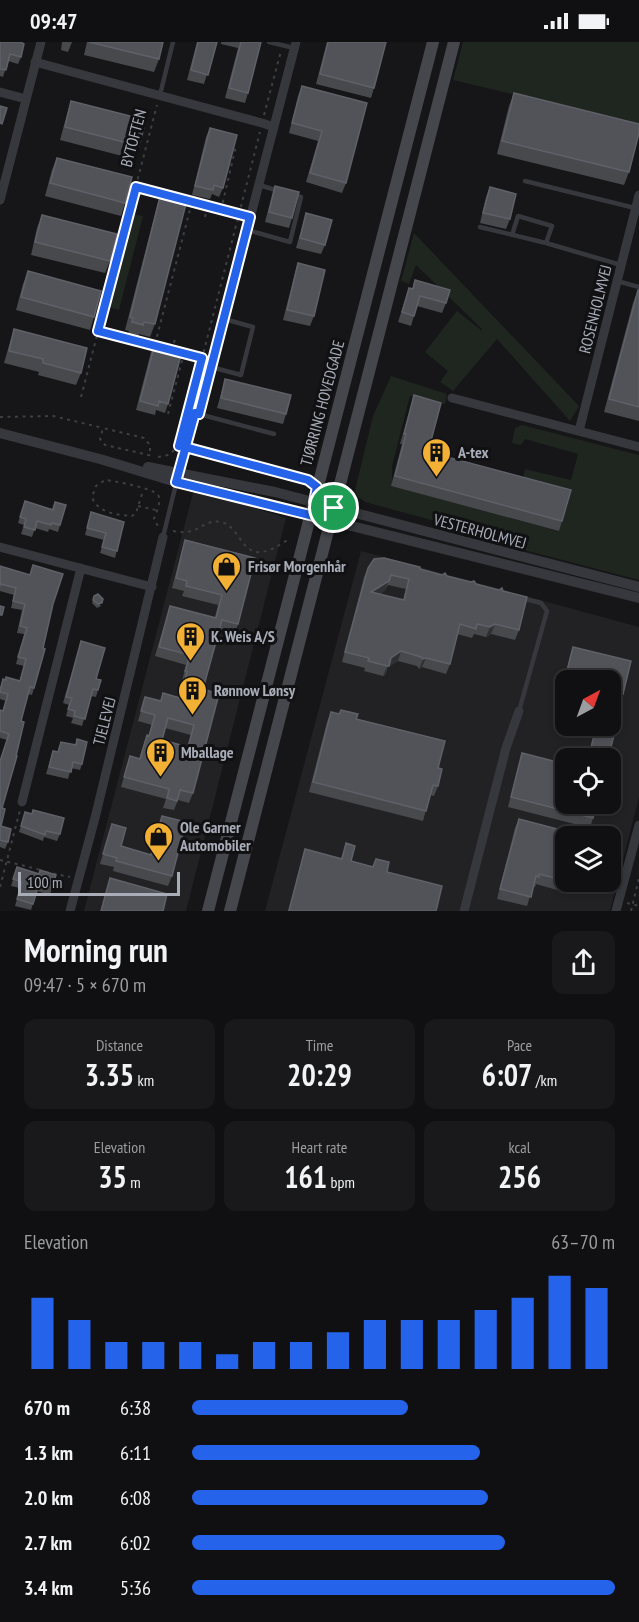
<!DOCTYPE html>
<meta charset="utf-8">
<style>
body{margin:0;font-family:"PT Sans Narrow",sans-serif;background:#19191b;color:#f1f3f6;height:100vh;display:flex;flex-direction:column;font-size:22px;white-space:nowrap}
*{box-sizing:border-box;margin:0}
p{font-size:20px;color:#9c9d9f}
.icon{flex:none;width:33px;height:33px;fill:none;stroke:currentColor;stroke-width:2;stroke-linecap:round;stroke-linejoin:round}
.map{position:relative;height:869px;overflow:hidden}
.sheet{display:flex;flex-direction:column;background:#101012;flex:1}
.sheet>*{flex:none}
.needle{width:39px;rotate:41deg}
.controls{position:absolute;left:555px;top:628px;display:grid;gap:12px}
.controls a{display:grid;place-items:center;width:66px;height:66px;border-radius:12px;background:#101012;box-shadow:0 3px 9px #0003,0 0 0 2px #303032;font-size:30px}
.scale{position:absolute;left:18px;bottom:15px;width:162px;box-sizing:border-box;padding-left:6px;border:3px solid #a8adb8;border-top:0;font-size:16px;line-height:21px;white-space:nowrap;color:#a8adb8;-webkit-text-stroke:4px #111113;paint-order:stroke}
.pin{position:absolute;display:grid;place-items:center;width:51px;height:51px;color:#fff;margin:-26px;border:3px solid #fff;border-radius:50%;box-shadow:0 2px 6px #0007}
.round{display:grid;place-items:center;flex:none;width:63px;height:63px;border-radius:12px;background:#19191b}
.headline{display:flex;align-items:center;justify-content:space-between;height:102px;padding:0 24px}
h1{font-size:33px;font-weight:800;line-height:45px}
.metrics{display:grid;grid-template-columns:repeat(3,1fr);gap:9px;height:102px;padding:6px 24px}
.metrics div{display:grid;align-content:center;border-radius:12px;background:#19191b;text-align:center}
.metrics b{font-size:30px;font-weight:800}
.metrics small{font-size:16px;font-weight:400}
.metrics p{font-size:16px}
.chart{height:168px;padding:12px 24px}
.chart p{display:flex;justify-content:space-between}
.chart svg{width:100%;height:108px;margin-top:6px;stroke:#2563eb;stroke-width:6}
ul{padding:0 24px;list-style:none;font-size:20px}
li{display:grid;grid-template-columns:96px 72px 1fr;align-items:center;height:45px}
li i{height:15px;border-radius:8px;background:#2563eb}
.status{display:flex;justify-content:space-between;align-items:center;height:42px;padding:0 30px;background:#101012;direction:ltr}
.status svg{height:16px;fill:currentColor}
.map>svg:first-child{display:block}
.built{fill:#222225;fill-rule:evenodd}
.green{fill:#1e261f}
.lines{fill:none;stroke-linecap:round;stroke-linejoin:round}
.path{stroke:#3d3f44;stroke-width:2;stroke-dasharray:3 4.5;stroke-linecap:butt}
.service{stroke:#37383d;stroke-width:4.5}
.minor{stroke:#37383d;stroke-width:9}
.tertiary{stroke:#37383d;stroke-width:10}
.secondary{stroke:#45474d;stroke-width:12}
.wall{fill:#47494d;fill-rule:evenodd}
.shaded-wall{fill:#2f3033}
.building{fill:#525359;stroke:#5f6168;stroke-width:1.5;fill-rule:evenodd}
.route-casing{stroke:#fff;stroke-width:12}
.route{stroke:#2563eb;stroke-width:8}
.labels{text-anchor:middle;stroke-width:6;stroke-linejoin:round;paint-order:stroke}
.street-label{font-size:16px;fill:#a8adb8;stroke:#111113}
.poi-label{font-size:16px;font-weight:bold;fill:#a8adb8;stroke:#111113;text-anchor:start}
</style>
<div class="status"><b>09:47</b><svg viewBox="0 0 49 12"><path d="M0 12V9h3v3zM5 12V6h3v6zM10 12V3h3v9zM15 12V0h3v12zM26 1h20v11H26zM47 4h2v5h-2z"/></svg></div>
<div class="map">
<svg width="639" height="869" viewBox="0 0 639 869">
<rect width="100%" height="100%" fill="#161618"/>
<!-- built -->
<path class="built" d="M 194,447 L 286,476 L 186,869 L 84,869 Z
M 361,509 L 639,585 L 639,755 L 610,869 L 265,869 ZM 566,639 L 610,639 L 610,684 L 566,684 ZM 566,717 L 610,717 L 610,762 L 566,762 ZM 566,795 L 610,795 L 610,840 L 566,840 Z"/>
<!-- green -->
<path class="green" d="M 463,0 L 639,0 L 639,82 L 453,38 Z
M 132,172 L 143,174 L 119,268 L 108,265 Z
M 414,191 L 579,364 L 570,379 L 497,297 L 453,349 L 440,340 L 448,329 L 425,310 L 457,269 L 481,288 L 482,287 L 416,223 L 409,242 L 401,239 Z
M 391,334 L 447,352 L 445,362 L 410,354 L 392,424 L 392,444 L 559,489 L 521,445 L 525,427 L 571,438 L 578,412 L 525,397 L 521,403 L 512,401 L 515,386 L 522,383 L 639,413 L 639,538 L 463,492 L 435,479 L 365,460 L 354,452 L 373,374 Z"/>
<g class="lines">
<!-- path -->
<path class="path" d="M 264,73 L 281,9
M 136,145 L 162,152
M 185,158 L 240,173
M 221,168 L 236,104
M 205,175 L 208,164
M 100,289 L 155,304
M 155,302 L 192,160
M 172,308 L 175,297
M 181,310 L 201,316
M 198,332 L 260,90
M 81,355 L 157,63
M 168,372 L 184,311
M 0,375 L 53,374 L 103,386
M 192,407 L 308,438
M 150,409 L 150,403 L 144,396 L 103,386 L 100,397 L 105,403 L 153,414
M 158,415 L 168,413 L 177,406
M 142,452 L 136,471 L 132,474 C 118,473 97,471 92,455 L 96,444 L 105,438 C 114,439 153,446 158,453 C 162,459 156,471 154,477 L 159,486
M 138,464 L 156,468
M 173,489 C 199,495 203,476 221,480 C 241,484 241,519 269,508 C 276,506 283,500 290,497
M 0,818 L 41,828
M 46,830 L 70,835
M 0,845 L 20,768
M 627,861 L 639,864
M 631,869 L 639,836"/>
<!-- service -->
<path class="service" d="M 269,0 L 294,6
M 160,53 L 173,0
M 525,139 L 635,166
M 259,143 L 279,149
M 480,185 L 546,201 L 621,223
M 247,188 L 290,200 L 301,155 L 293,153
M 512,193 L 518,174 L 552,184 L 546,201
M 617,239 L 639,245
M 211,325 L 241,333 L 253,285 L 224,277
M 179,431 L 195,371 L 274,392
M 163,495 L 176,442
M 519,669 L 547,569 L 541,561 L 522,556"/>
<!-- minor -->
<path class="minor" d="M 35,20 L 262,81 L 274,85
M 0,50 L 26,57
M 0,158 L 41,0
M 452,356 L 639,405
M 199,372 L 296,0
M 579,389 L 639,153
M 0,505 L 152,545
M 22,760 L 81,526
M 70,869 L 95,776 L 163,495
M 464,869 L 506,706 L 519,669
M 616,869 L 639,783"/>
<!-- tertiary -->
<path class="tertiary" d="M 0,391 L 100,417 L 176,440 L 639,556
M 148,425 L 275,450 L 639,545"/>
<!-- secondary -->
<path class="secondary" d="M 208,869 L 433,0
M 230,869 L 454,0"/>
</g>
<!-- wall -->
<path class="wall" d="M 0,0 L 22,0 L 21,15 L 18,22 L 8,19 L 3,35 L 0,34 Z
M 62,0 L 72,0 L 68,10 L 61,8 Z
M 87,0 L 163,0 L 159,17 L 154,30 L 84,13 Z
M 197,0 L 217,0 L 204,42 L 187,38 Z
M 221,0 L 261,0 L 248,51 L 245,61 L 225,56 L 238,6 L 221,2 Z
M 327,0 L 386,0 L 374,46 L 371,56 L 316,42 Z
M 302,44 L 346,141 L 342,151 L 306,140 L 318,99 L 289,91 L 298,54 Z
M 514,51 L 629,130 L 624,143 L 497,112 L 509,64 Z
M 71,59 L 139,104 L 134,117 L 60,98 L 67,72 Z
M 210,86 L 223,146 L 219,155 L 212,152 L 210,157 L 192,153 L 206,95 Z
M 57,116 L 125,161 L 121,174 L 45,154 L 52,128 Z
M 275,144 L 292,176 L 289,186 L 265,180 L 272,153 Z
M 490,145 L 510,177 L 506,187 L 480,181 L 486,155 Z
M 162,147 L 155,282 L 150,295 L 139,292 L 138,296 L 128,293 L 129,289 L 125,288 L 158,160 Z
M 306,171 L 325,203 L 321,212 L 296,206 Z
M 42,173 L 110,219 L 105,231 L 31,213 L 37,186 Z
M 298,221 L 314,274 L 310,284 L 283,278 L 295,231 Z
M 28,229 L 94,275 L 90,288 L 16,268 L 23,242 Z
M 415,238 L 446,261 L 442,271 L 417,264 L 411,284 L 398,280 L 409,246 L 412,247 Z
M 638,248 L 639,248 L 639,379 L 604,370 L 633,261 Z
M 14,287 L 81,331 L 76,343 L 38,333 L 39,330 L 4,321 L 10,300 Z
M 155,301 L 168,362 L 165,371 L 156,368 L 155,373 L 136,368 L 151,310 Z
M 225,337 L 286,372 L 283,382 L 217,366 Z
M 414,353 L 428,410 L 562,479 L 559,489 L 391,444 L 402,402 L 400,402 Z
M 25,459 L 52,467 L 55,460 L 60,483 L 58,490 L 49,487 L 48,490 L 35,486 L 32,495 L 21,492 L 24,483 L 18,481 Z
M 91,470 L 124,480 L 115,516 L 100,511 L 104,498 L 85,493 Z
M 185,498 L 255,516 L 238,582 L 235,592 L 219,588 L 203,647 L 193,751 L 189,761 L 178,758 L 174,768 L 163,766 L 166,757 L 121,745 L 130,714 L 139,717 L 147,693 L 149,694 L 152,683 L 138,679 L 145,655 L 160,659 L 163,651 L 179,656 L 184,640 L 182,639 L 186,623 L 155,614 L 170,564 L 215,575 L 218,563 L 182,554 L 184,549 L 172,546 L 182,508 ZM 165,686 L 191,693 L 188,705 L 162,698 Z
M 0,524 L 53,562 L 34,646 L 32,653 L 28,652 L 21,679 L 2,766 L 1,784 L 8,800 L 5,807 L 0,805 L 0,719 L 7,698 L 0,696 L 0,668 L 3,669 L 6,659 L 0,657 L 0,646 L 3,637 L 20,639 L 24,624 L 16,622 L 24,592 L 17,591 L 22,568 L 11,566 L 14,553 L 0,549 Z
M 368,526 L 420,527 L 476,542 L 519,588 L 515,598 L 491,592 L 486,595 L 474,592 L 472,596 L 457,592 L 450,622 L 446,632 L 422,625 L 419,627 L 417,624 L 398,619 L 388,625 L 385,633 L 383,634 L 364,629 L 365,626 L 342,620 L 364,535 ZM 388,543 L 406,547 L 403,558 L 380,552 L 385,548 Z
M 94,554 L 101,564 L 97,566 L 92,561 Z
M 81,599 L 96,637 L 98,648 L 96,655 L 91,654 L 82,684 L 71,681 L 73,676 L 66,674 L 69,663 L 63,661 Z
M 573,605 L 631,619 L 623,652 L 619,662 L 610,659 L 610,639 L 566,639 L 566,648 L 562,647 L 570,614 Z
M 566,658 L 566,684 L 610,684 L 593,776 L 590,786 L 508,765 L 519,721 L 522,711 L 560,721 L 564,708 L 588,714 L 593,695 L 558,686 Z
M 331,670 L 356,677 L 438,726 L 438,744 L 434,754 L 430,753 L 423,779 L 309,750 L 327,680 Z
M 77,697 L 82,722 L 80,728 L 71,726 L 68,737 L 46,732 L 53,709 L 58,710 L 61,700 L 75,703 Z
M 25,770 L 60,792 L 57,799 L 44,795 L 43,799 L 19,790 Z
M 162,774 L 172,834 L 168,844 L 113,829 L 114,825 L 100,822 L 112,782 L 121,804 L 150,813 Z
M 519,777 L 566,795 L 566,840 L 568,840 L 564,850 L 536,842 L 535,845 L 533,844 L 527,864 L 497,857 L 515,786 Z
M 346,801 L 351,819 L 373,825 L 376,817 L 387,830 L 436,869 L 288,869 L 302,817 L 305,807 L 341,816 Z
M 17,825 L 39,832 L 56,833 L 50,853 L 37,849 L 31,868 L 15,864 L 20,846 L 11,844 Z"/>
<!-- shaded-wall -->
<path class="shaded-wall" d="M 391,533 L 385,548 L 368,560 L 371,550 Z
M 495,582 L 491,592 L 486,595 L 490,585 Z
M 401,609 L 398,619 L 388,625 L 385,633 L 383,634 L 391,616 Z
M 426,616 L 422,625 L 419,627 L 423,617 Z"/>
<!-- building -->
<path class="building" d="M 0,0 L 22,0 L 22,1 L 24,2 L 21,15 L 10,12 L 6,28 L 0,27 Z
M 89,0 L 163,0 L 159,17 Z
M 198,0 L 217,0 L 208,33 L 191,28 Z
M 241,0 L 261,0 L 248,51 L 229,46 Z
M 328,0 L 386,0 L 374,46 L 320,32 Z
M 302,44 L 367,61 L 346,141 L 310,131 L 322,89 L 292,81 Z
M 514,51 L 639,82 L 639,91 L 629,130 L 502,99 Z
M 71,59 L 146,78 L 139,104 L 65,85 Z
M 0,64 L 7,66 L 2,82 L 0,81 Z
M 210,86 L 237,93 L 223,146 L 214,143 L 213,148 L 195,144 Z
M 57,116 L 132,135 L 125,161 L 50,141 Z
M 275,144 L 299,150 L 292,176 L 269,170 Z
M 490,145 L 516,152 L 510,177 L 483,171 Z
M 162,147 L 188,154 L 155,282 L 144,280 L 143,283 L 132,280 L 133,276 L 130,275 Z
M 306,171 L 332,178 L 325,203 L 300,196 Z
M 42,173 L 117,192 L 110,219 L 35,200 Z
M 298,221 L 325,228 L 314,274 L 287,268 Z
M 28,229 L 101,249 L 94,275 L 21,255 Z
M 415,238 L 450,248 L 446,261 L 420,254 L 414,274 L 402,270 L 409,246 L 413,247 Z
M 638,248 L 639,248 L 639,365 L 609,357 Z
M 14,287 L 87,306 L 81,331 L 43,321 L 43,317 L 9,309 Z
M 155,301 L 182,309 L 168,362 L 159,359 L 158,364 L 140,359 Z
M 225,337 L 291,353 L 286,372 L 221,356 Z
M 414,353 L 441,361 L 428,410 L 571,448 L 562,479 L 395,434 L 406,392 L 404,392 Z
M 25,459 L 53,468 L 55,460 L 66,463 L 60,483 L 51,481 L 51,483 L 37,479 L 35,488 L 24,485 L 26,477 L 20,475 Z
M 91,470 L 124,480 L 117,509 L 102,505 L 106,491 L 87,486 Z
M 185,498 L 255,516 L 238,582 L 222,578 L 203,647 L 219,652 L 193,751 L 180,748 L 177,759 L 167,756 L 169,747 L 124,735 L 130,714 L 140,717 L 147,693 L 149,694 L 155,673 L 141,669 L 145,655 L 161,659 L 163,651 L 180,656 L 187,630 L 185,629 L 190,613 L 159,605 L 170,564 L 216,576 L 222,553 L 186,544 L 187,539 L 176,536 ZM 168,676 L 194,683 L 188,705 L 162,698 Z
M 384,516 L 420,525 L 420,527 L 442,533 L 445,531 L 447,534 L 471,540 L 474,539 L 476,542 L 499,548 L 502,546 L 503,549 L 527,555 L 519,588 L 495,582 L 490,585 L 477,582 L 476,587 L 460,582 L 450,622 L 426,616 L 423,617 L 421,615 L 401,609 L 391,616 L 389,624 L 387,624 L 368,619 L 369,616 L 345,610 L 368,526 L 374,517 ZM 391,533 L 409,537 L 404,558 L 371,550 L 389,539 Z
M 33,523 L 63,532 L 53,562 L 43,606 L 45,607 L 34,646 L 30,645 L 21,679 L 24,680 L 16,714 L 17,714 L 2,766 L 5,767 L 1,784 L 11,787 L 8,800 L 0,798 L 0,719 L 9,692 L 0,689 L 0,668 L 3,669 L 8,652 L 0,650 L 0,649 L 3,637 L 6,638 L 6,635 L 20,639 L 26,617 L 18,615 L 27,586 L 20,584 L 25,562 L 13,559 L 16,546 L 1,542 L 0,544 L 0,524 L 30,533 Z
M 98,552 L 103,557 L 102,561 L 98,562 L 93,558 L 94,554 Z
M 0,564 L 4,565 L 2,573 L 0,573 Z
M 81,599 L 105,606 L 96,637 L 101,638 L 98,648 L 93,647 L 85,677 L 74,674 L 75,669 L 68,667 L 72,656 L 66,655 Z
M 573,605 L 631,619 L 623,652 L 610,649 L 610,639 L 572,639 L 565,637 Z
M 566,659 L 566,678 L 561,676 Z
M 610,666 L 620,669 L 608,717 L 566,717 L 566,762 L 597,762 L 593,776 L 511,755 L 522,711 L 561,721 L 564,708 L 589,714 L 596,686 L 590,684 L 610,684 Z
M 341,668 L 358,672 L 356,677 L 445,699 L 438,726 L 442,727 L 438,744 L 433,743 L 426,769 L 313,740 L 331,670 L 339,672 Z
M 77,697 L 87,700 L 82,722 L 73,720 L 71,730 L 49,725 L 53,709 L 58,710 L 61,700 L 76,703 Z
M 33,768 L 64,776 L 60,792 L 46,789 L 45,793 L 21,784 L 25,770 L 32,772 Z
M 162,774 L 186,780 L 172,834 L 116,819 L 117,816 L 103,812 L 112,782 L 126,786 L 121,804 L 151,813 Z
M 519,777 L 580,793 L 579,795 L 566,795 L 566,839 L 539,832 L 539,835 L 536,834 L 531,855 L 500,847 Z
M 346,801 L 355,804 L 351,819 L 373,825 L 376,817 L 389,820 L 387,830 L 442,844 L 436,869 L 289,869 L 305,807 L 342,817 Z
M 17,825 L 39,832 L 40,828 L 56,833 L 52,846 L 39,842 L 33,862 L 17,857 L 22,840 L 13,837 Z
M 110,836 L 167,852 L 163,869 L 101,869 Z"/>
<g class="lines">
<defs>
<path id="route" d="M 334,466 L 314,460 L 317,445 L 308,438 L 185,405 L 179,404 L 202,316 L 98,289 L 136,145 L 250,175 L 199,372 L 195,371 L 176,440 L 330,478 L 334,466"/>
</defs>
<!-- route casing -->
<use href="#route" class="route-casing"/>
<!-- route -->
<use href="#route" class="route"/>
</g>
<!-- icons -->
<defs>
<symbol id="building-pin" viewBox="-11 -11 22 30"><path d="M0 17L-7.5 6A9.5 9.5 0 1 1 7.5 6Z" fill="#f2b134" stroke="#111113"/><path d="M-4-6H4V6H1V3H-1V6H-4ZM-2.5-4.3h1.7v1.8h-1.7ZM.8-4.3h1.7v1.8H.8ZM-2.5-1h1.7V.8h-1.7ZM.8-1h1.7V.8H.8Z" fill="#111"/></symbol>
<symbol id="shop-pin" viewBox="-11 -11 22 30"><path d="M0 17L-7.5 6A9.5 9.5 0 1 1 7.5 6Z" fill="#f2b134" stroke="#111113"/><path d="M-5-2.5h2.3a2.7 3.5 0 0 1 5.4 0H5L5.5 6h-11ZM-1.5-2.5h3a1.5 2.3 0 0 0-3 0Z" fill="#111"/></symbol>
</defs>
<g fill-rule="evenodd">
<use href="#building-pin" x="420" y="394" width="33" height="45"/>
<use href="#shop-pin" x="210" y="508" width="33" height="45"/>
<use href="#building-pin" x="174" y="578" width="33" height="45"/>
<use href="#building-pin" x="176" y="632" width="33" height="45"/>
<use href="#building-pin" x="144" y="694" width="33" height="45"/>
<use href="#shop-pin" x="142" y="778" width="33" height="45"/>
</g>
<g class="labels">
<!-- street labels -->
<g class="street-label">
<text transform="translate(133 96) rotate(-75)" y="6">BYTOFTEN</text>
<text transform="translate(595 267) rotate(-76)" y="6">ROSENHOLMVEJ</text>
<text transform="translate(322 361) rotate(-75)" y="6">TJØRRING HOVEDGADE</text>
<text transform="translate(480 489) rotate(15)" y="6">VESTERHOLMVEJ</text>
<text transform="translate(104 679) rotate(-76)" y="6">TJELEVEJ</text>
</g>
<!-- poi labels -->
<g class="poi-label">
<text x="458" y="416">A-tex</text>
<text x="248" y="530">Frisør Morgenhår</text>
<text x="211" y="600">K. Weis A/S</text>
<text x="214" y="654">Rønnow Lønsy</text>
<text x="181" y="716">Mballage</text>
<text x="180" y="791">Ole Garner<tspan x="180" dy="18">Automobiler</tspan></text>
</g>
</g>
</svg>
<div class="controls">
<a><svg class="needle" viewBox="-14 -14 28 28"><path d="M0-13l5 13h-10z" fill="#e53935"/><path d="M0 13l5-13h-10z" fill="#9c9d9f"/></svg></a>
<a><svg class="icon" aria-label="locate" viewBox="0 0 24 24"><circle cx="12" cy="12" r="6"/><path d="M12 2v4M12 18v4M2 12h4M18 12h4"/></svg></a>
<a><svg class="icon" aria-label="layers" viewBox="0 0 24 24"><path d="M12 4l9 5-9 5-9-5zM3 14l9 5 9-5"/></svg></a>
</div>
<div class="scale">100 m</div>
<div class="pin" style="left:334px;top:466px;background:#1e9e55"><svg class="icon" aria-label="arrive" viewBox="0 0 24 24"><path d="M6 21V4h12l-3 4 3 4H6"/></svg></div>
</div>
<section class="sheet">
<div class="headline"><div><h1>Morning run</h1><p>09:47 · 5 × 670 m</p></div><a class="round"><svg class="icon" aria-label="share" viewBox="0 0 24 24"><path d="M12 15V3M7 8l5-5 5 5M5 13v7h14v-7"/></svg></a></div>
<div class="metrics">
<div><p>Distance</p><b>3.35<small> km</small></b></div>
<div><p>Time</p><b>20:29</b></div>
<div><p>Pace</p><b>6:07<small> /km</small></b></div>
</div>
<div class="metrics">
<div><p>Elevation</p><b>35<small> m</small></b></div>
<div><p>Heart rate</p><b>161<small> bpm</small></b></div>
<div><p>kcal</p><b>256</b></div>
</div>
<div class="chart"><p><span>Elevation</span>63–70 m</p>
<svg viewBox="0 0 160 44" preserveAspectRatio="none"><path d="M5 44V15M15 44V24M25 44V33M35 44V33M45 44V33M55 44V38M65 44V33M75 44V33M85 44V29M95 44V24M105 44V24M115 44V24M125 44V20M135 44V15M145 44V6M155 44V11"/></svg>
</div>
<ul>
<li><b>670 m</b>6:38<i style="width:51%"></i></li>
<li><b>1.3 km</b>6:11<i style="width:68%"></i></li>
<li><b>2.0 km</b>6:08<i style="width:70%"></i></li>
<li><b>2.7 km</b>6:02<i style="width:74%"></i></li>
<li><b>3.4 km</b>5:36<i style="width:100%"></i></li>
</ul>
</section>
